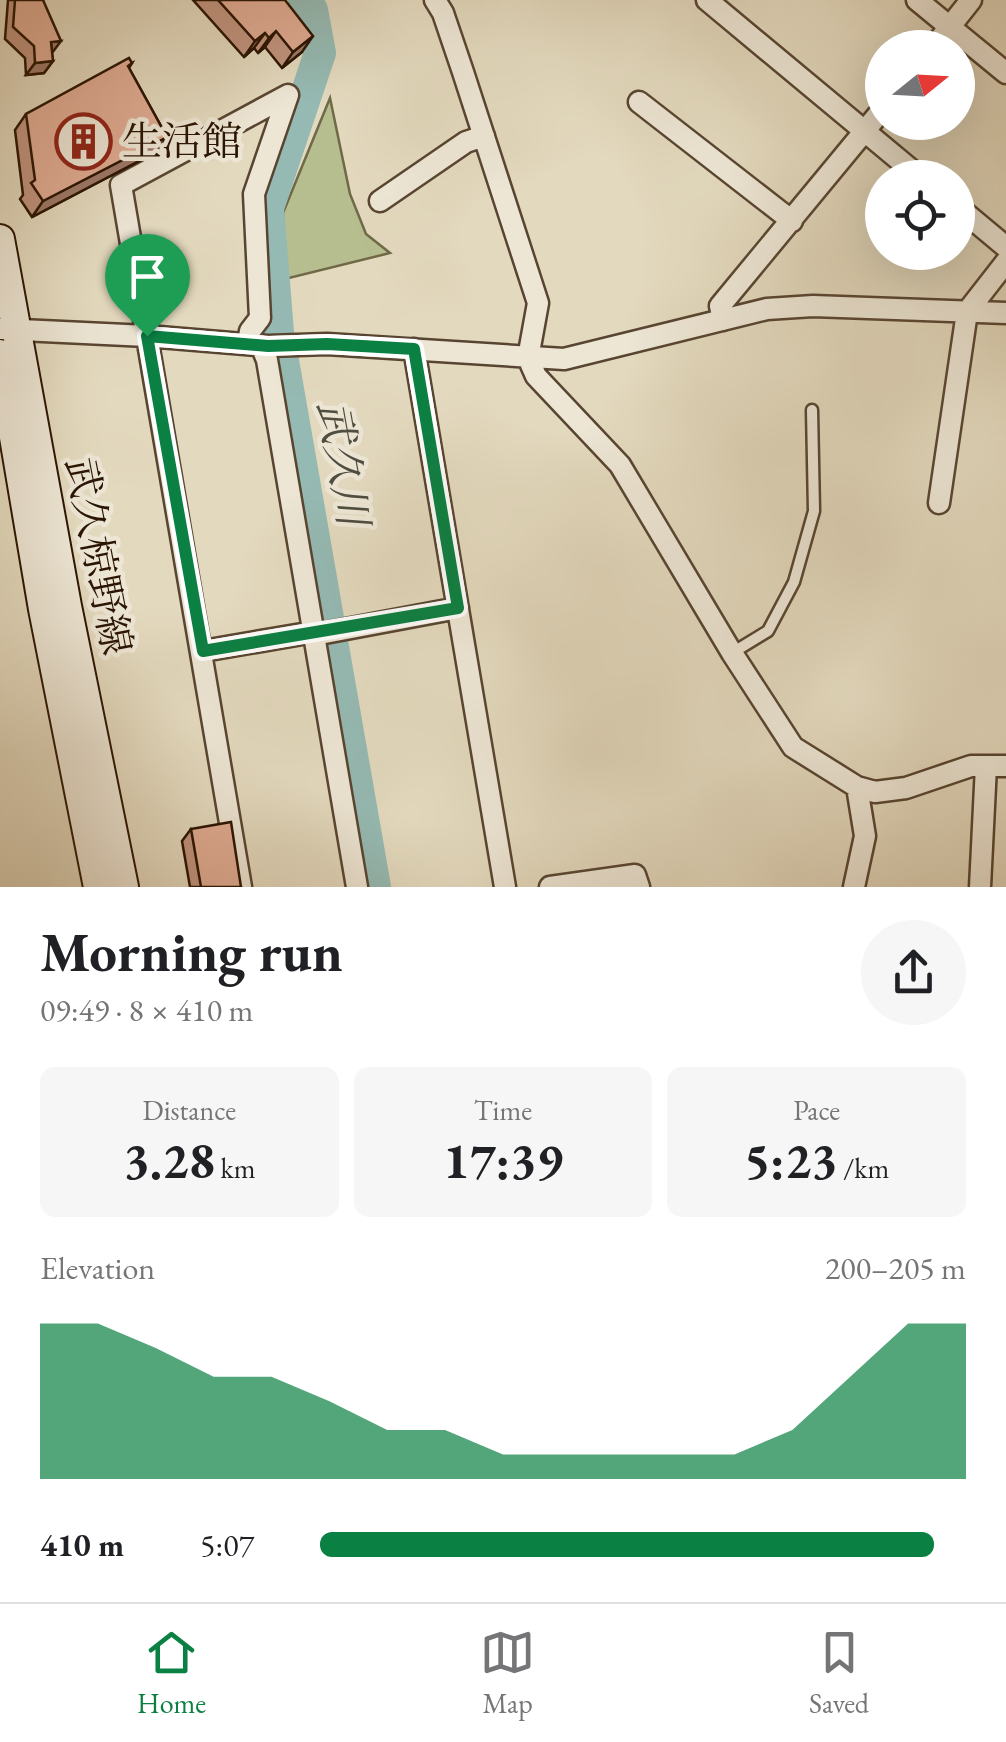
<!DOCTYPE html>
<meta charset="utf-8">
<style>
body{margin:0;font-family:"EB Garamond","Noto Serif JP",serif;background:#f6f6f6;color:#202124;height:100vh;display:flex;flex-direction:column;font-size:38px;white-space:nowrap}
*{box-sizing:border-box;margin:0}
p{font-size:32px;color:#757577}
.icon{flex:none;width:55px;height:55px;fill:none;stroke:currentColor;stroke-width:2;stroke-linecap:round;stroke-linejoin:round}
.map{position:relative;height:887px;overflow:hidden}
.drawer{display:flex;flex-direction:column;background:#fff;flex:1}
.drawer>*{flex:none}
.needle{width:65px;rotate:72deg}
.tools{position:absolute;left:865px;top:30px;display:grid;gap:20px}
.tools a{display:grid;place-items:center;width:110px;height:110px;border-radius:50%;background:#fff;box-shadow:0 10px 40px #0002;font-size:50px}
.pin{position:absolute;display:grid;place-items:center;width:85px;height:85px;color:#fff;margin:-102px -42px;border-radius:50% 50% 50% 0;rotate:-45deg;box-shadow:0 0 10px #0007}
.pin .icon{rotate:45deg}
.round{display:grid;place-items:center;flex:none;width:105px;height:105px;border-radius:52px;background:#f6f6f6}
.head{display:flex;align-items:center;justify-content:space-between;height:170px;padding:0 40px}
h1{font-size:55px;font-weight:700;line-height:75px}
.stats{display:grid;grid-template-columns:repeat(3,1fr);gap:15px;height:170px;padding:10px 40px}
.stats div{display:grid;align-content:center;border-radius:15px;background:#f6f6f6;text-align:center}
.stats b{font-size:50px;font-weight:700}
.stats small{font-size:28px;font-weight:400}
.stats p{font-size:28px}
.chart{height:280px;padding:20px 40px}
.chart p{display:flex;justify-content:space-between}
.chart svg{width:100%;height:180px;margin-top:10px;fill:#0b8043;opacity:.7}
ul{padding:0 40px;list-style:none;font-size:32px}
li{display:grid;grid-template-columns:160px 120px 1fr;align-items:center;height:75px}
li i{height:25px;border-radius:12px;background:#0b8043}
.dock{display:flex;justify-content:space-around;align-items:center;height:140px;border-top:2px solid #e0e0e0;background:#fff;font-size:28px;color:#757577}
.dock a{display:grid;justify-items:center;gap:5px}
.dock .active{color:#0b8043}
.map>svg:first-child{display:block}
.green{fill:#b6be8f;stroke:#706948;stroke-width:2.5}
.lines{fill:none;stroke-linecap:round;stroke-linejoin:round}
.river{stroke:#95bab3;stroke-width:32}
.service-casing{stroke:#584531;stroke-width:15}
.minor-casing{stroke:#584531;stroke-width:25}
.secondary-casing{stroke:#2a1402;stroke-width:32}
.service{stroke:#ede6d5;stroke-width:10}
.minor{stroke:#ede6d5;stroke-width:20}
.secondary{stroke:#ede6d5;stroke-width:28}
.wall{fill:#c0937e;stroke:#2a1402;stroke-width:2.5}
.shaded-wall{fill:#9c7867;stroke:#2a1402;stroke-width:2.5}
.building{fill:#dfab93;stroke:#2a1402;stroke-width:2.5}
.route-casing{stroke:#fff;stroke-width:20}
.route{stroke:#0b8043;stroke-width:12}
.labels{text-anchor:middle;stroke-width:9;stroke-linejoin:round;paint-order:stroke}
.poi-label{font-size:40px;fill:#2a1402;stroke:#ede6d5;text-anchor:start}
.street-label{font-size:40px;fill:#2a1402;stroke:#ede6d5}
.water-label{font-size:42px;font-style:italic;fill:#4f4e40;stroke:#ede6d5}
</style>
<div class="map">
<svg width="1006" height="887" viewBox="0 0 1006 887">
<rect width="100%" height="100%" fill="#e3d9be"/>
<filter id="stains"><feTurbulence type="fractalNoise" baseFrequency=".002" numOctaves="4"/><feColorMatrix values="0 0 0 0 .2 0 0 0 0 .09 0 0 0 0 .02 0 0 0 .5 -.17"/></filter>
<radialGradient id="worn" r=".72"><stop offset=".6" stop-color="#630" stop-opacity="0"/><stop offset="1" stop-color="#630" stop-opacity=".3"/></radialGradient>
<!-- green -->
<path class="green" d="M 330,98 L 350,194 L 366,234 L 390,253 L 285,279 L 283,213 Z"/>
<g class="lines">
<!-- river -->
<path class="river" d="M 304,0 L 312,10 L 320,53 L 268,208 L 278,332 L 375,887"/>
<defs>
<path id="service" d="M 732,653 L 768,631 L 794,582 L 814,511 L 812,410"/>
<path id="minor" d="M 435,0 L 443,13 L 463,72 L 538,303 L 528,358 L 536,376 L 620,465 L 732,653 L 793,747 L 857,787 L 875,792 L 906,788 L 971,766 L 1006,766
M 707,0 L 921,178
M 917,0 L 1006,73
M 933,48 L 971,0
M 639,102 L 792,221
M 380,201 L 466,142 L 484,136
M 958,207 L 1006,247
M 723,320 L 720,306 L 882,110
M 0,329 L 147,336 L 268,346 L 327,344 L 564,359 L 767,309 L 813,306 L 1006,313
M 261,345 L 267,360 L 357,887
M 414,349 L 505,887
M 939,503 L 967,312 L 1006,262
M 314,635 L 458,608
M 203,651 L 314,632
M 241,887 L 121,185 L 288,95 L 254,194 L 260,318 L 250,331 L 248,344
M 550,887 L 635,875 L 639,887
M 854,887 L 865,836 L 857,787
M 980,887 L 986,766"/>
<path id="secondary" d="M 0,239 L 67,606 L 124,887
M 0,354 L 43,609 L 98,887"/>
</defs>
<!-- service casing -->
<use href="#service" class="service-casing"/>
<!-- minor casing -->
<use href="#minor" class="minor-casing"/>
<!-- secondary casing -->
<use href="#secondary" class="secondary-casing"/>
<!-- service -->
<use href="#service" class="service"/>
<!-- minor -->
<use href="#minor" class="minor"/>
<!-- secondary -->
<use href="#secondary" class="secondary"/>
</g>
<!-- wall -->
<path class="wall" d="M 8,0 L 43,0 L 53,61 L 44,73 L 26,75 L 25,58 L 5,39 Z
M 193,0 L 285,0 L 302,52 L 282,68 L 265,47 L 258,53 L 254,48 L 244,57 Z
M 132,63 L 129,68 L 167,137 L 156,152 L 32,217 L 20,199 L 23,195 L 15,130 L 26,114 Z
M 191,829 L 241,887 L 190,887 L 182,841 Z"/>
<!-- shaded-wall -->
<path class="shaded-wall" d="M 276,31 L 265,47 L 258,53 L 269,38 Z
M 265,33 L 254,48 L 244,57 L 255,41 Z
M 313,36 L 302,52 L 282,68 L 293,52 Z
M 61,41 L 52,53 L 51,42 Z
M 53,61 L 44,73 L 26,75 L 35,63 Z
M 167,137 L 156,152 L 32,217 L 43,201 Z"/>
<!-- building -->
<path class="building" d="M 15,0 L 43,0 L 61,41 L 51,42 L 53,61 L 35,63 L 34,46 L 13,27 Z
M 218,0 L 285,0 L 313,36 L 293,52 L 276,31 L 269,38 L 265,33 L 255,41 Z
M 129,58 L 132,63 L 128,66 L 167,137 L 43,201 L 31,183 L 35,180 L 26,114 Z
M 231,822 L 241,887 L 201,887 L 191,829 Z"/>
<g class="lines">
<defs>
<path id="route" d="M 147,336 L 268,346 L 327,344 L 414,349 L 458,608 L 203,651 Z"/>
</defs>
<!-- route casing -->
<use href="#route" class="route-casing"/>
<!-- route -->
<use href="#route" class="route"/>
</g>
<!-- icons -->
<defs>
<symbol id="building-ring" viewBox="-11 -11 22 22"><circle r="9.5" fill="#ede6d5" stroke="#8f2418" stroke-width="1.5"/><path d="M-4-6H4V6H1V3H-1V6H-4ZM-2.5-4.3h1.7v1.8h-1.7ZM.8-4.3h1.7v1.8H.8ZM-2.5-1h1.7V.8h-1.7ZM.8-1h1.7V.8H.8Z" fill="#8f2418"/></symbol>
</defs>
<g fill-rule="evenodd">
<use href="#building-ring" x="52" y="110" width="63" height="63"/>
</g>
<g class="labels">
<!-- poi labels -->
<g class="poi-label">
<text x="122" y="155">生活館</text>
</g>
<!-- street labels -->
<g class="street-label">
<text transform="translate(99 556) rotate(79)" y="14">武久椋野線</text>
</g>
<!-- water labels -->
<g class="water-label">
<text transform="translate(344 463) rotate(80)" y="15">武久川</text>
</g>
</g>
<rect width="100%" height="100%" filter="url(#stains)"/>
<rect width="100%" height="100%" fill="url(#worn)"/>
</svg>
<div class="tools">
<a><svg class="needle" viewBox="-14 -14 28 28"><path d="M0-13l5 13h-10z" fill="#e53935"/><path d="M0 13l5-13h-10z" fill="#757577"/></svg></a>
<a><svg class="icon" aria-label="locate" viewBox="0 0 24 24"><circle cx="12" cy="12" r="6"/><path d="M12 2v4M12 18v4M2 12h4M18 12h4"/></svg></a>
</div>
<div class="pin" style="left:147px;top:336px;background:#1e9e55"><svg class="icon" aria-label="arrive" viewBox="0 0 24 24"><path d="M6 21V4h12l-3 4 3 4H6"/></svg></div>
</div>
<section class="drawer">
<div class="head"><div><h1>Morning run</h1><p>09:49 · 8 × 410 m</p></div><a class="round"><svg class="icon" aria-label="share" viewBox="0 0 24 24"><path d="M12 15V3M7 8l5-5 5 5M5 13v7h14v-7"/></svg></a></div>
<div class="stats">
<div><p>Distance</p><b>3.28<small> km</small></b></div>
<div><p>Time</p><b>17:39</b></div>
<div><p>Pace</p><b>5:23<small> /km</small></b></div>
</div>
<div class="chart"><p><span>Elevation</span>200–205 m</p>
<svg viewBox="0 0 160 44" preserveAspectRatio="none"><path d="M0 44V6L10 6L20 12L30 19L40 19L50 25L60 32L70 32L80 38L90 38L100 38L110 38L120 38L130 32L140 19L150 6L160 6V44z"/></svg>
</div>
<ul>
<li><b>410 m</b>5:07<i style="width:95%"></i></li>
</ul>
</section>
<nav class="dock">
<a class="active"><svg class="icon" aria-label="home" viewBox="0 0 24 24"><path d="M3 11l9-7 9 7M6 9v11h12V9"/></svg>Home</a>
<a><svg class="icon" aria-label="map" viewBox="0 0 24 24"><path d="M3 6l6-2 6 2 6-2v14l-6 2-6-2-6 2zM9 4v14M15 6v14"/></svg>Map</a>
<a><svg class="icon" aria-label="saved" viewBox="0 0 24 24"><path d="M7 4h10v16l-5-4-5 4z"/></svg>Saved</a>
</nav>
